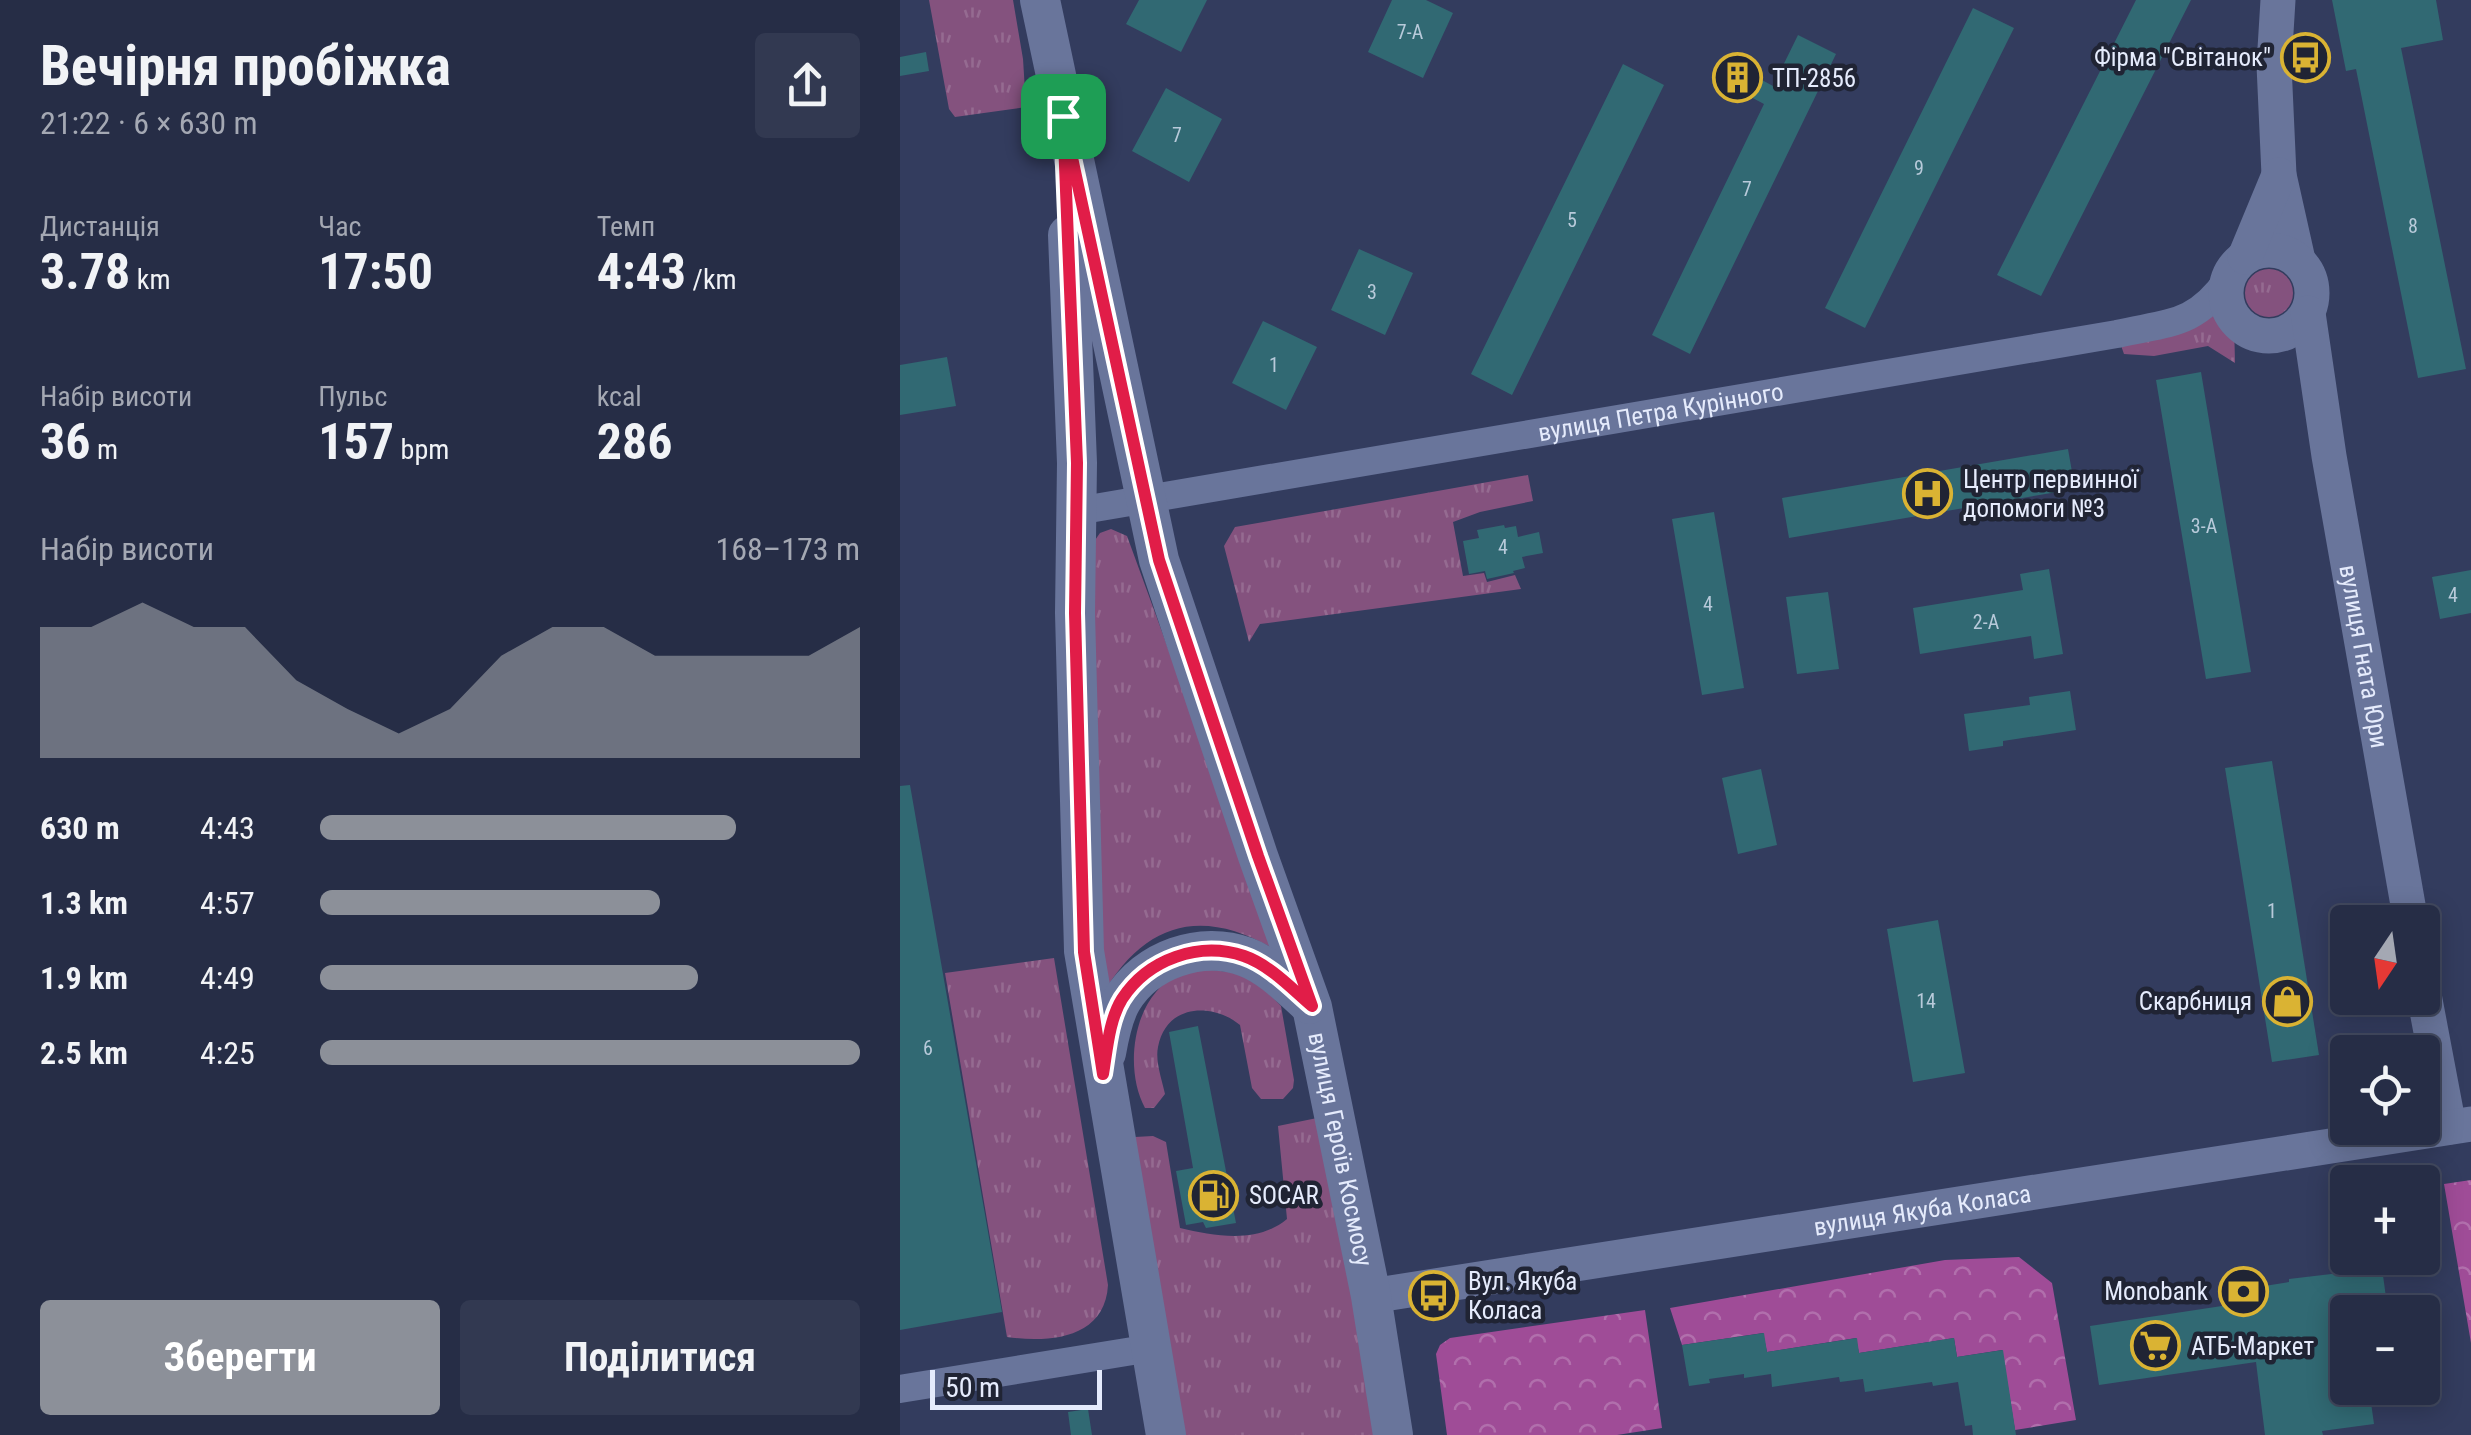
<!DOCTYPE html>
<html lang="uk">
<meta charset="utf-8">
<style>
body{margin:0;font-family:"Roboto Condensed",sans-serif;background:#323951;color:#f1f3f6;height:100vh;display:flex;flex-direction:column;font-size:38px;white-space:nowrap}
*{box-sizing:border-box;margin:0}
p{font-size:32px;color:#a4a8b3}
.icon{flex:none;width:55px;height:55px;fill:none;stroke:currentColor;stroke-width:2;stroke-linecap:round;stroke-linejoin:round}
.map{position:relative;flex:1;overflow:hidden}
.panel{display:flex;flex-direction:column;background:#262d46;width:900px}
.panel>*{flex:none}
.needle{width:65px;rotate:193deg}
.tools{position:absolute;left:1430px;top:905px;display:grid;gap:20px}
.tools a{display:grid;place-items:center;width:110px;height:110px;border-radius:10px;background:#262d46;box-shadow:0 5px 25px #0003,0 0 0 2px #42495f;font-size:50px}
.scale{position:absolute;left:30px;bottom:25px;width:172px;box-sizing:border-box;padding-left:10px;border:5px solid #e5ebfc;border-top:0;font-size:28px;line-height:35px;white-space:nowrap;color:#e5ebfc;-webkit-text-stroke:8px #202434;paint-order:stroke}
.pin{position:absolute;display:grid;place-items:center;width:85px;height:85px;color:#fff;margin:-42px;border-radius:20px;box-shadow:0 5px 15px #0006}
.round{display:grid;place-items:center;flex:none;width:105px;height:105px;border-radius:10px;background:#323951}
.overview{display:flex;align-items:center;justify-content:space-between;height:170px;padding:0 40px}
h1{font-size:55px;font-weight:700;line-height:75px}
.stats{display:grid;grid-template-columns:repeat(3,1fr);gap:15px;height:170px;padding:10px 40px}
.stats div{display:grid;align-content:center}
.stats b{font-size:50px;font-weight:700}
.stats small{font-size:28px;font-weight:400}
.stats p{font-size:28px}
.chart{height:280px;padding:20px 40px}
.chart p{display:flex;justify-content:space-between}
.chart svg{width:100%;height:180px;margin-top:10px;fill:#8c9099;opacity:.7}
.cta{display:flex;gap:20px;margin-top:auto;padding:20px 40px}
.cta a{flex:1;height:115px;border-radius:10px;background:#8c9099;color:#fff;font-size:40px;font-weight:700;line-height:115px;text-align:center}
.cta a+a{background:#323951;color:#f1f3f6}
ul{padding:0 40px;list-style:none;font-size:32px}
li{display:grid;grid-template-columns:160px 120px 1fr;align-items:center;height:75px}
li i{height:25px;border-radius:12px;background:#8c9099}
main{display:flex;flex:1;min-height:0}
.map>svg:first-child{display:block}
.grass{fill:url(#grass-tufts)}
.forest{fill:url(#forest-crowns)}
.building{fill:#316973}
.lines{fill:none;stroke-linecap:round;stroke-linejoin:round}
.minor{stroke:#69759b;stroke-width:28}
.tertiary{stroke:#69759b;stroke-width:35}
.secondary{stroke:#69759b;stroke-width:40}
.route-casing{stroke:#fff;stroke-width:20}
.route{stroke:#e11d48;stroke-width:12}
.labels{text-anchor:middle;stroke-width:9;stroke-linejoin:round;paint-order:stroke}
.number-label{font-size:20px;fill:#b8cada}
.poi-label{font-size:25px;fill:#e5ebfc;stroke:#202434;text-anchor:start}
.street-label{font-size:25px;fill:#e5ebfc;stroke:#202434}
</style>
<main>
<section class="panel">
<div class="overview"><div><h1>Вечірня пробіжка</h1><p>21:22 · 6 × 630 m</p></div><a class="round"><svg class="icon" aria-label="share" viewBox="0 0 24 24"><path d="M12 15V3M7 8l5-5 5 5M5 13v7h14v-7"/></svg></a></div>
<div class="stats">
<div><p>Дистанція</p><b>3.78<small> km</small></b></div>
<div><p>Час</p><b>17:50</b></div>
<div><p>Темп</p><b>4:43<small> /km</small></b></div>
</div>
<div class="stats">
<div><p>Набір висоти</p><b>36<small> m</small></b></div>
<div><p>Пульс</p><b>157<small> bpm</small></b></div>
<div><p>kcal</p><b>286</b></div>
</div>
<div class="chart"><p><span>Набір висоти</span>168–173 m</p>
<svg viewBox="0 0 160 44" preserveAspectRatio="none"><path d="M0 44V12L10 12L20 6L30 12L40 12L50 25L60 32L70 38L80 32L90 19L100 12L110 12L120 19L130 19L140 19L150 19L160 12V44z"/></svg>
</div>
<ul>
<li><b>630 m</b>4:43<i style="width:77%"></i></li>
<li><b>1.3 km</b>4:57<i style="width:63%"></i></li>
<li><b>1.9 km</b>4:49<i style="width:70%"></i></li>
<li><b>2.5 km</b>4:25<i style="width:100%"></i></li>
</ul>
<div class="cta"><a>Зберегти</a><a>Поділитися</a></div>
</section>
<div class="map">
<svg width="1571" height="1435" viewBox="0 0 1571 1435">
<defs>
<pattern id="grass-tufts" width="24" height="20" patternUnits="userSpaceOnUse" patternTransform="scale(2.5)"><rect width="24" height="20" fill="#84527e"/><path d="M3 7l-1-3M5 7V3M7 7l1-3M15 17l-1-3M17 17v-4M19 17l1-3" fill="none" stroke="#956b91"/></pattern>
<pattern id="forest-crowns" width="20" height="18" patternUnits="userSpaceOnUse" patternTransform="scale(2.5)"><rect width="20" height="18" fill="#9f4c97"/><path d="M2 6a3 3 0 1 1 6 0M12 15a3 3 0 1 1 6 0" fill="none" stroke="#b16fac"/></pattern>
</defs>
<rect width="100%" height="100%" fill="#333c5e"/>
<!-- grass -->
<path class="grass" d="M 29,0 L 113,0 L 123,59 L 126,107 L 55,117 L 49,109 Z
M1345 293a24 24 0 1 1 48 0a24 24 0 1 1-48 0Z
M 1323,296 L 1334,323 L 1335,363 L 1308,346 L 1254,356 L 1224,354 L 1218,337 Z
M 628,475 L 633,501 L 580,512 L 553,522 L 563,576 L 584,573 L 587,582 L 615,575 L 621,589 L 360,624 L 349,642 L 324,546 L 335,527 Z
M 211,529 L 227,536 L 379,952 C 304,906 245,920 201,997 L 193,543 L 200,533 Z
M 154,958 L 208,1285 C 205,1339 149,1343 107,1337 L 45,973 Z
M 297,968 L 344,974 L 363,987 L 381,1006 L 394,1080 L 393,1088 L 383,1099 L 361,1099 L 352,1088 L 340,1025 C 312,1002 266,1004 258,1047 C 255,1061 262,1080 265,1094 L 254,1108 L 245,1108 C 227,1075 231,1021 256,992 C 266,979 281,974 297,968 Z
M 422,1117 L 482,1435 L 278,1435 L 235,1137 L 253,1136 L 266,1142 L 280,1228 C 315,1236 357,1244 387,1219 L 378,1126 Z"/>
<!-- forest -->
<path class="forest" d="M 1571,1180 L 1571,1343 L 1544,1184 Z
M 1119,1257 L 1152,1283 L 1176,1420 L 1115,1430 L 1102,1350 L 1057,1357 L 1054,1338 L 959,1353 L 956,1338 L 867,1352 L 863,1333 L 782,1345 L 770,1308 L 1045,1260 Z
M 745,1310 L 762,1428 L 717,1435 L 547,1435 L 536,1354 L 540,1345 L 550,1338 Z"/>
<!-- building -->
<path class="building" d="M 239,0 L 307,0 L 281,52 L 226,24 Z
M 492,0 L 526,0 L 553,13 L 523,78 L 468,52 Z
M 1236,0 L 1291,0 L 1141,296 L 1097,275 Z
M 1432,0 L 1536,0 L 1543,40 L 1501,48 L 1566,369 L 1518,378 L 1456,69 L 1446,71 Z
M 1073,8 L 1114,28 L 965,328 L 925,308 Z
M 898,35 L 936,54 L 790,354 L 752,335 L 864,104 L 826,84 L 836,66 L 873,86 Z
M 26,52 L 29,71 L 0,76 L 0,57 Z
M 723,64 L 764,85 L 612,395 L 571,374 Z
M 266,88 L 322,119 L 289,182 L 232,151 Z
M 459,249 L 513,273 L 485,335 L 431,310 Z
M 363,321 L 417,347 L 386,410 L 332,383 Z
M 47,357 L 56,406 L 0,415 L 0,365 Z
M 1301,372 L 1351,672 L 1306,679 L 1256,380 Z
M 1168,449 L 1175,489 L 889,538 L 882,498 Z
M 814,512 L 844,688 L 802,695 L 772,519 Z
M 604,525 L 605,528 L 616,526 L 618,537 L 639,532 L 643,553 L 622,557 L 625,568 L 613,571 L 614,573 L 587,579 L 585,571 L 569,574 L 563,541 L 579,538 L 577,530 Z
M 1149,569 L 1163,654 L 1134,659 L 1131,636 L 1020,654 L 1013,608 L 1123,590 L 1120,574 Z
M 1571,570 L 1571,613 L 1540,619 L 1532,577 Z
M 928,592 L 939,669 L 897,674 L 886,597 Z
M 1170,691 L 1176,730 L 1103,741 L 1103,746 L 1069,751 L 1064,714 L 1130,705 L 1129,697 Z
M 1372,761 L 1419,1055 L 1372,1062 L 1325,768 Z
M 861,769 L 877,845 L 838,854 L 822,778 Z
M 10,785 L 102,1312 L 0,1330 L 0,786 Z
M 1038,920 L 1065,1073 L 1013,1082 L 987,929 Z
M 298,1026 L 336,1223 L 306,1228 L 303,1222 L 286,1225 L 276,1171 L 293,1168 L 269,1032 Z
M 1482,1268 L 1488,1312 L 1448,1312 L 1448,1388 L 1469,1388 L 1474,1424 L 1422,1431 L 1423,1435 L 1365,1435 L 1356,1362 L 1199,1385 L 1190,1326 L 1335,1304 L 1333,1291 L 1389,1282 L 1389,1279 Z
M 864,1333 L 867,1352 L 957,1338 L 959,1353 L 1054,1338 L 1057,1357 L 1103,1350 L 1116,1435 L 1073,1435 L 1072,1425 L 1065,1426 L 1058,1382 L 1033,1386 L 1032,1382 L 965,1392 L 963,1379 L 940,1382 L 939,1377 L 872,1387 L 871,1374 L 844,1378 L 844,1374 L 809,1379 L 810,1383 L 789,1386 L 782,1345 Z
M 188,1409 L 192,1435 L 171,1435 L 168,1412 Z"/>
<g class="lines">
<!-- minor -->
<g class="minor">
<path id="s1" d="M 177,511 L 1217,334 C 1269,322 1295,326 1328,279"/>
<path d="M 0,1389 L 251,1348"/>
</g>
<!-- tertiary -->
<g class="tertiary">
<path d="M 1378,0 L 1374,65 L 1379,175 L 1398,260"/>
<circle cx="1369" cy="293" r="43"/>
<path d="M 1345,257 L 1379,175"/>
<path id="s2" d="M 1408,313 L 1429,456 L 1511,922"/>
<path d="M 1522,984 L 1549,1127"/>
<path id="s3" d="M 471,1296 L 1571,1124"/>
</g>
<!-- secondary -->
<g class="secondary">
<path id="s4" d="M 140,0 L 259,560 L 358,856 L 412,1007 L 471,1296 L 493,1435"/>
<path d="M 168,235 L 177,463 L 175,613 L 184,951 L 266,1435"/>
<path d="M 206,1053 C 209,1036 213,1015 222,1000 C 246,960 301,940 346,957 C 370,966 390,987 409,1004"/>
</g>
</g>
<g class="lines">
<defs>
<path id="route" d="M 163,116 L 259,560 L 358,856 L 412,1006 C 392,989 370,965 344,956 C 299,941 248,959 222,999 C 209,1020 207,1050 203,1074 L 184,952 L 175,613 L 177,463 Z"/>
</defs>
<!-- route casing -->
<use href="#route" class="route-casing"/>
<!-- route -->
<use href="#route" class="route"/>
</g>
<!-- icons -->
<defs>
<symbol id="bus-ring" viewBox="-11 -11 22 22"><circle r="9.5" fill="#202434" stroke="#dab333" stroke-width="1.5"/><path d="M-5-6H5V4H4V6H2V4H-2V6H-4V4H-5ZM-3.5-4V0h7V-4ZM-3.5 1.2v1.5H-2V1.2ZM2 1.2v1.5H3.5V1.2Z" fill="#dab333"/></symbol>
<symbol id="building-ring" viewBox="-11 -11 22 22"><circle r="9.5" fill="#202434" stroke="#dab333" stroke-width="1.5"/><path d="M-4-6H4V6H1V3H-1V6H-4ZM-2.5-4.3h1.7v1.8h-1.7ZM.8-4.3h1.7v1.8H.8ZM-2.5-1h1.7V.8h-1.7ZM.8-1h1.7V.8H.8Z" fill="#dab333"/></symbol>
<symbol id="hospital-ring" viewBox="-11 -11 22 22"><circle r="9.5" fill="#202434" stroke="#dab333" stroke-width="1.5"/><path d="M-5-5h3v3.5h4V-5h3V5h-3V1.5h-4V5h-3Z" fill="#dab333"/></symbol>
<symbol id="shop-ring" viewBox="-11 -11 22 22"><circle r="9.5" fill="#202434" stroke="#dab333" stroke-width="1.5"/><path d="M-5-2.5h2.3a2.7 3.5 0 0 1 5.4 0H5L5.5 6h-11ZM-1.5-2.5h3a1.5 2.3 0 0 0-3 0Z" fill="#dab333"/></symbol>
<symbol id="fuel-ring" viewBox="-11 -11 22 22"><circle r="9.5" fill="#202434" stroke="#dab333" stroke-width="1.5"/><path d="M-5.5-6h7V0h2V4h1.3V-2.5L3-4.5l.8-.8L6-3V5H2.5V1h-1V6h-7ZM-4.2-4.7v3.2H.2V-4.7Z" fill="#dab333"/></symbol>
<symbol id="bank-ring" viewBox="-11 -11 22 22"><circle r="9.5" fill="#202434" stroke="#dab333" stroke-width="1.5"/><path d="M-6-4H6V4H-6ZM0-2.3a2.3 2.3 0 1 0 0 4.6a2.3 2.3 0 1 0 0-4.6Z" fill="#dab333"/></symbol>
<symbol id="supermarket-ring" viewBox="-11 -11 22 22"><circle r="9.5" fill="#202434" stroke="#dab333" stroke-width="1.5"/><path d="M-6-5.5h2.5l.6 2H6L4.5 2H-2.5L-4.4-4H-6ZM-1.5 3.2a1.3 1.3 0 1 0 .1 0ZM3 3.2a1.3 1.3 0 1 0 .1 0Z" fill="#dab333"/></symbol>
</defs>
<g fill-rule="evenodd">
<use href="#bus-ring" x="1378" y="30" width="55" height="55"/>
<use href="#building-ring" x="810" y="50" width="55" height="55"/>
<use href="#hospital-ring" x="1000" y="466" width="55" height="55"/>
<use href="#shop-ring" x="1360" y="974" width="55" height="55"/>
<use href="#fuel-ring" x="286" y="1168" width="55" height="55"/>
<use href="#bank-ring" x="1316" y="1264" width="55" height="55"/>
<use href="#bus-ring" x="506" y="1268" width="55" height="55"/>
<use href="#supermarket-ring" x="1228" y="1318" width="55" height="55"/>
</g>
<g class="labels">
<!-- number labels -->
<g class="number-label">
<text x="510" y="39">7-А</text>
<text x="277" y="142">7</text>
<text x="1019" y="175">9</text>
<text x="847" y="196">7</text>
<text x="672" y="227">5</text>
<text x="1513" y="233">8</text>
<text x="472" y="299">3</text>
<text x="374" y="372">1</text>
<text x="1304" y="533">3-А</text>
<text x="603" y="554">4</text>
<text x="1553" y="602">4</text>
<text x="808" y="611">4</text>
<text x="1086" y="629">2-А</text>
<text x="1372" y="918">1</text>
<text x="1026" y="1008">14</text>
<text x="28" y="1055">6</text>
</g>
<!-- poi labels -->
<g class="poi-label">
<text x="1371" y="66" text-anchor="end">Фірма "Світанок"</text>
<text x="872" y="87">ТП-2856</text>
<text x="1063" y="488">Центр первинної<tspan x="1063" dy="29">допомоги №3</tspan></text>
<text x="1352" y="1010" text-anchor="end">Скарбниця</text>
<text x="349" y="1204">SOCAR</text>
<text x="568" y="1290">Вул. Якуба<tspan x="568" dy="29">Коласа</tspan></text>
<text x="1308" y="1300" text-anchor="end">Monobank</text>
<text x="1291" y="1355">АТБ-Маркет</text>
</g>
<!-- street labels -->
<g class="street-label">
<text dy="9" stroke="none"><textPath href="#s1" startOffset="592">вулиця Петра Курінного</textPath></text>
<text dy="9" stroke="none"><textPath href="#s2" startOffset="348">вулиця Гната Юри</textPath></text>
<text dy="9" stroke="none"><textPath href="#s4" startOffset="1190">вулиця Героїв Космосу</textPath></text>
<text dy="9" stroke="none"><textPath href="#s3" startOffset="558">вулиця Якуба Коласа</textPath></text>
</g>
</g>
</svg>
<div class="tools">
<a><svg class="needle" viewBox="-14 -14 28 28"><path d="M0-13l5 13h-10z" fill="#e53935"/><path d="M0 13l5-13h-10z" fill="#a4a8b3"/></svg></a>
<a><svg class="icon" aria-label="locate" viewBox="0 0 24 24"><circle cx="12" cy="12" r="6"/><path d="M12 2v4M12 18v4M2 12h4M18 12h4"/></svg></a>
<a>+</a>
<a>−</a>
</div>
<div class="scale">50 m</div>
<div class="pin" style="left:163px;top:116px;background:#1e9e55"><svg class="icon" aria-label="arrive" viewBox="0 0 24 24"><path d="M6 21V4h12l-3 4 3 4H6"/></svg></div>
</div>
</main>
